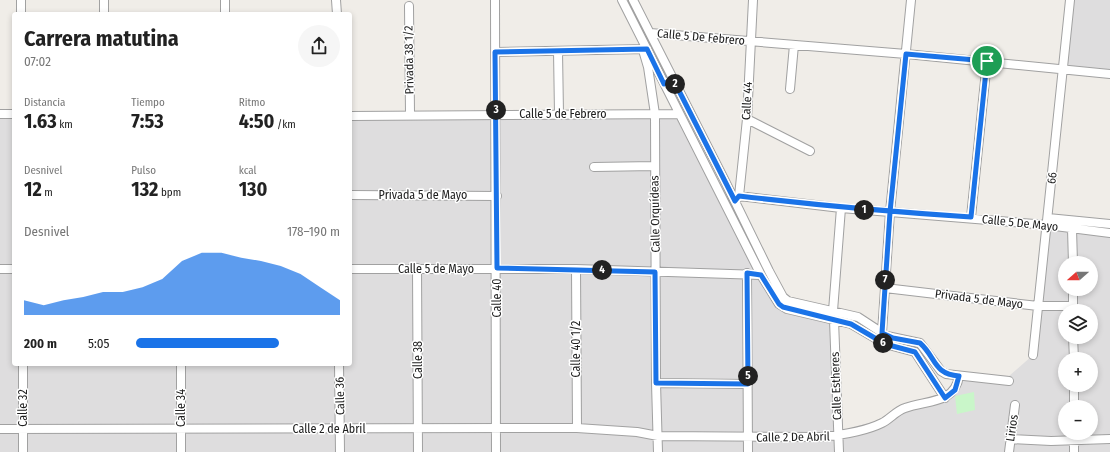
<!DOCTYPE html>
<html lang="es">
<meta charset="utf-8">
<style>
body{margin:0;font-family:"Fira Sans Condensed",sans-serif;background:#f6f6f6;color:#222;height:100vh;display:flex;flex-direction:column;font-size:15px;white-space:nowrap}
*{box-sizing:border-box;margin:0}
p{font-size:13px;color:#767676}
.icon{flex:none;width:22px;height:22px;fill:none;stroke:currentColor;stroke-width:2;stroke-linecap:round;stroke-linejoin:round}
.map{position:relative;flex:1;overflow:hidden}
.details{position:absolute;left:12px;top:12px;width:340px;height:354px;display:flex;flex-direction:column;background:#fff;border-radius:4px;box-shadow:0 2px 6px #0003}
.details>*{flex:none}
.needle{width:26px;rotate:249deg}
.tools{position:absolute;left:1058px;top:256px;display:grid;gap:8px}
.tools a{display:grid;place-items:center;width:40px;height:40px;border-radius:50%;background:#fff;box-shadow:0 2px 6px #0003;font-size:20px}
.pin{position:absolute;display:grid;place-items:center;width:34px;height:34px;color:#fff;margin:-17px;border:2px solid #fff;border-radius:50%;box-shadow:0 1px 4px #0007}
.km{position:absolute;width:20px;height:20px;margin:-10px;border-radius:50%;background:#222;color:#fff;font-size:11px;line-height:20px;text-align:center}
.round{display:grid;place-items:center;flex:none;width:42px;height:42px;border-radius:21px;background:#f6f6f6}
.summary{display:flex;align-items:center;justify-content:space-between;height:68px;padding:0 12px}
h1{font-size:22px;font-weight:700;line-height:30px}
.metrics{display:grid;grid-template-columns:repeat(3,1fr);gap:6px;height:68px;padding:4px 12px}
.metrics div{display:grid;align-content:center}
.metrics b{font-size:20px;font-weight:700}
.metrics small{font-size:11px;font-weight:400}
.metrics p{font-size:11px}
.chart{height:112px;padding:8px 12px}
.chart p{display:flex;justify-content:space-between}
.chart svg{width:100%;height:72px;margin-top:4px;fill:#1a73e8;opacity:.7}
ul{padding:0 12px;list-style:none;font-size:13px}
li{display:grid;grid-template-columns:64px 48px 1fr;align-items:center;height:30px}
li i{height:10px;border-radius:5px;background:#1a73e8}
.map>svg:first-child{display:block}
.residential{fill:#deddde;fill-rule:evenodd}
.park{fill:#c9f6c9}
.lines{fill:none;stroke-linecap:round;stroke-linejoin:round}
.street-casing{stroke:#a1a1a1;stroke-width:10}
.street{stroke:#fff;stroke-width:8}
.route-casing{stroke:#fff;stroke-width:8}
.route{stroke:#1a73e8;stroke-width:5}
.labels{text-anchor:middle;stroke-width:3;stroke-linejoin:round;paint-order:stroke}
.street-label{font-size:12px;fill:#202020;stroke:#fff}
</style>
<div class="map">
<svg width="1110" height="452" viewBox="0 0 1110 452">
<rect width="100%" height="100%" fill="#f0ede8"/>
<!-- residential -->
<path class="residential" d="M 1070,0 L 1110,0 L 1110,74 L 1062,70 Z
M 0,114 L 14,114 L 14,364 L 350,364 L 350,116 L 679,114 L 761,275 L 788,307 L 834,319 L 840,431 L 880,420 L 942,397 L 952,389 L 957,373 L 1009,376 L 1033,355 L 1047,225 L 1110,233 L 1110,452 L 0,452 ZM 1065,263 L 1091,263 L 1091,289 L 1065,289 ZM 1065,311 L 1091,311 L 1091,337 L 1065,337 ZM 1065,359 L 1091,359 L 1091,385 L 1065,385 ZM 1065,407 L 1091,407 L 1091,433 L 1065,433 Z"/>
<!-- park -->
<path class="park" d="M 974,392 L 975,410 L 957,414 L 955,396 Z"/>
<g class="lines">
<defs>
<path id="street" d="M 21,0 L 21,14
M 104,0 L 104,14
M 225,0 L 225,14
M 336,0 L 337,14
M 495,0 L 496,452
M 622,0 L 761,275 L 779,304 L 787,309 L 851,324 L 885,344 L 915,352 L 945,398
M 633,0 L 724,179 L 769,271 L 783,297 L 788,301 L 858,317 L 887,336 L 920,343 L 941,371 L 946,374 L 1009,381
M 409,6 L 410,114
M 650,33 L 906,54 L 1110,74
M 643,50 L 648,67 L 655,114 L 656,383 L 658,452
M 558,51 L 559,114
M 495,52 L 647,49
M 790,89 L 794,45
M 0,114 L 14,114
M 350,116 L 679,114
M 747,119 L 810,151
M 594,167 L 654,166
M 350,195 L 497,196
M 739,196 L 841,208 L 1047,225 L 1110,233
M 737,199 L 739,196 L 747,119 L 753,0
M 971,217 L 987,61
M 1048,218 L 1110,224
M 1072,229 L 1073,263
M 417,268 L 418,452
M 0,269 L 14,269
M 350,269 L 576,269 L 761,275
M 576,269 L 577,428
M 747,273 L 748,452
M 885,288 L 1038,306 L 1073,306
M 1073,289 L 1073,310
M 833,311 L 841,208
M 834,320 L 839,452
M 882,333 L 890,212 L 911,0
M 1073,337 L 1074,359
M 1033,355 L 1070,0
M 23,364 L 23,452
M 339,364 L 340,452
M 656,383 L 748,384
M 1074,385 L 1074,407
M 0,429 L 577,428 L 637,432 L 658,436 L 821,437 C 841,435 864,432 882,423 C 890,419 896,411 905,408 C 927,400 955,404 959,376
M 1074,433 L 1074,452
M 1010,439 L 1051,441 L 1110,439
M 181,452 L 181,364
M 1009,452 L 1015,405"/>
</defs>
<!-- street casing -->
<use href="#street" class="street-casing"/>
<!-- street -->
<use href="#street" class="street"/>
</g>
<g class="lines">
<defs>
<path id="route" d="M 987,61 L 971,217 C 893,212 816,205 739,196 L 735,201 L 673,79 L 664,84 L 647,49 L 495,52 L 497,268 L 655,272 L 656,383 L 748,384 L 747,273 L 761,275 L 779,304 L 783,307 L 851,324 L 885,344 L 915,352 L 945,398 L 955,390 L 959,376 C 933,374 936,357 920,343 L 893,338 L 882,333 L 890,212 L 906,54 L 987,61"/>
</defs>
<!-- route casing -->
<use href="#route" class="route-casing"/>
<!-- route -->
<use href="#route" class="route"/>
</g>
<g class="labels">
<!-- street labels -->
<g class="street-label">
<text transform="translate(701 37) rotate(5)" y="4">Calle 5 De Febrero</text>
<text transform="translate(409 60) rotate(-91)" y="4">Privada 38 1/2</text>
<text transform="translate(747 101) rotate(-87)" y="4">Calle 44</text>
<text x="563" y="118">Calle 5 de Febrero</text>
<text transform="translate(1052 178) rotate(-84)" y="4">66</text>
<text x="423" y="199">Privada 5 de Mayo</text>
<text transform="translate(655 214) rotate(-91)" y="4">Calle Orquídeas</text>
<text transform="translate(1020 223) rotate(6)" y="4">Calle 5 De Mayo</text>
<text x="436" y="273">Calle 5 de Mayo</text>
<text transform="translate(497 298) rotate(-90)" y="4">Calle 40</text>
<text transform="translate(979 299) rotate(7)" y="4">Privada 5 de Mayo</text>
<text transform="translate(576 349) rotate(-90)" y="4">Calle 40 1/2</text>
<text transform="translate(418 360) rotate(-90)" y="4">Calle 38</text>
<text transform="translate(836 386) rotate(-92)" y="4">Calle Estheres</text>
<text transform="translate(340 396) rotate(-91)" y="4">Calle 36</text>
<text transform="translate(23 408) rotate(-90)" y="4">Calle 32</text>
<text transform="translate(181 408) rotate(-90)" y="4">Calle 34</text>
<text transform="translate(1012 428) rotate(-82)" y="4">Lirios</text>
<text x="329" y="433">Calle 2 de Abril</text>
<text transform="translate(793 437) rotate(-1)" y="4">Calle 2 De Abril</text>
</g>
</g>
</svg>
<div class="tools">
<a><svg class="needle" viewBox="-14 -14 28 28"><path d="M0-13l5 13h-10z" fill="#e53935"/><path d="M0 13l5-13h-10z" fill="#767676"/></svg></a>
<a><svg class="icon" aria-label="layers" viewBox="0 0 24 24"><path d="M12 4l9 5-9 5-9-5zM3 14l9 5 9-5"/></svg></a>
<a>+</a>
<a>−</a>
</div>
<div class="pin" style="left:987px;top:61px;background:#1e9e55"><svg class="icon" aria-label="arrive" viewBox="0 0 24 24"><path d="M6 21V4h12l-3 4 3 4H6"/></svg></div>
<b class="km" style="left:864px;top:210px">1</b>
<b class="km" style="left:675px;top:84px">2</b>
<b class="km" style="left:496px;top:110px">3</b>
<b class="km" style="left:602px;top:270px">4</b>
<b class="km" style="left:748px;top:376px">5</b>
<b class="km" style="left:883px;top:343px">6</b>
<b class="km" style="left:885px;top:280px">7</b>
<section class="details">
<div class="summary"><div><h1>Carrera matutina</h1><p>07:02</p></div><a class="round"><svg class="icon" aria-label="share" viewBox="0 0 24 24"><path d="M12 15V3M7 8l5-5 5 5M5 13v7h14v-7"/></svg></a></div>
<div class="metrics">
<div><p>Distancia</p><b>1.63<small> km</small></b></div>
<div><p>Tiempo</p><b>7:53</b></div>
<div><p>Ritmo</p><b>4:50<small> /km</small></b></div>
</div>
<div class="metrics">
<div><p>Desnivel</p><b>12<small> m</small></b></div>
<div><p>Pulso</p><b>132<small> bpm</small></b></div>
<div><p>kcal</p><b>130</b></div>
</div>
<div class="chart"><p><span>Desnivel</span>178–190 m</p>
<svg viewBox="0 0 160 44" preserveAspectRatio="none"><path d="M0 44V35L10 38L20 35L30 33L40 30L50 30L60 27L70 22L80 11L90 6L100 6L110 9L120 11L130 14L140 19L150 27L160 35V44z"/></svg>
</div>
<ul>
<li><b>200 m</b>5:05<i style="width:70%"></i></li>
</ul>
</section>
</div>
